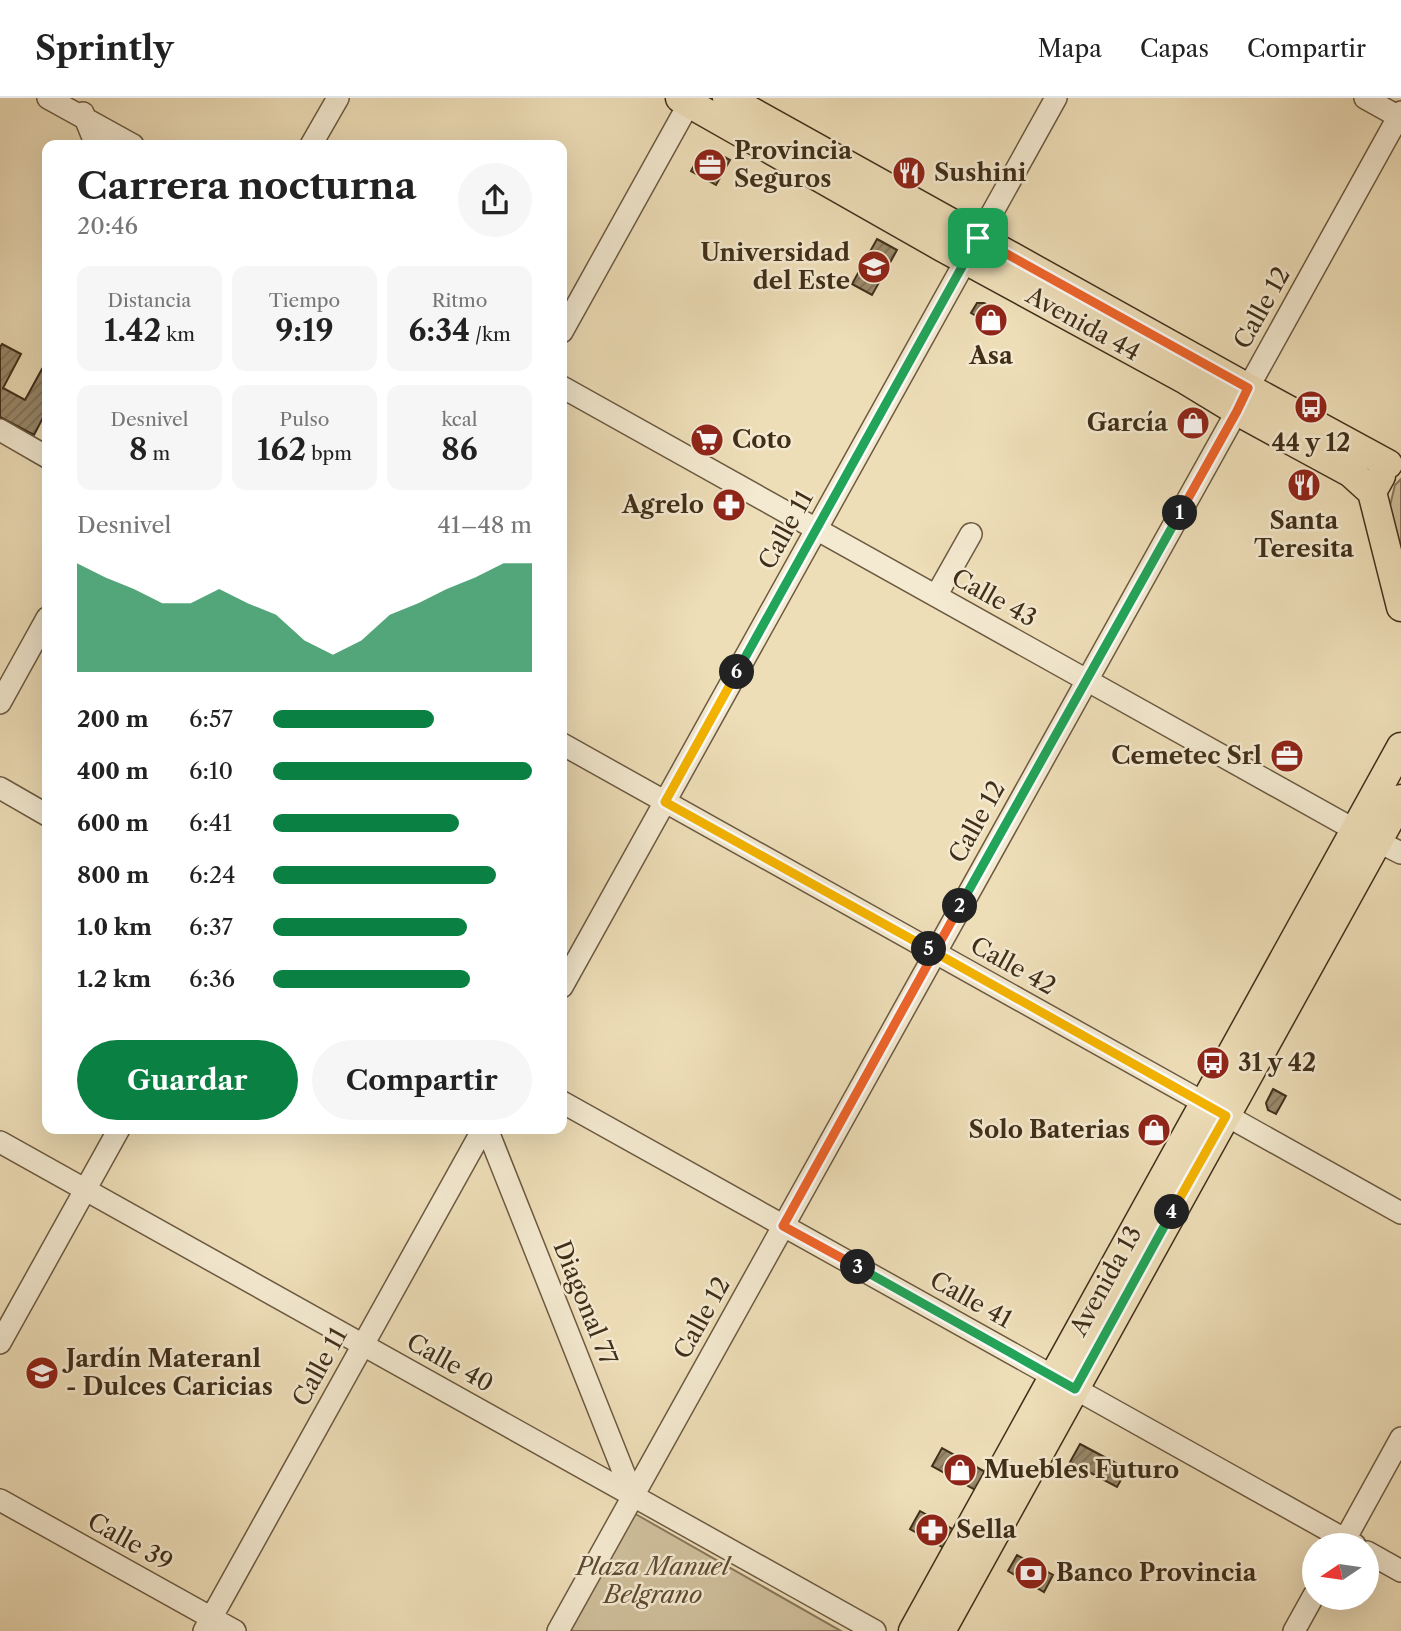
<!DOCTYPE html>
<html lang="es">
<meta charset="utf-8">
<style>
body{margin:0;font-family:"Libre Caslon Text",serif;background:#f6f6f6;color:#222;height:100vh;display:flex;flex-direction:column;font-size:26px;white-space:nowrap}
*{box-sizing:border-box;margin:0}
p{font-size:23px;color:#767676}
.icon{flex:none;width:38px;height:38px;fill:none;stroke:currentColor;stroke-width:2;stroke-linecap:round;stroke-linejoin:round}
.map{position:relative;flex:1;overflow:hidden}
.panel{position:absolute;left:42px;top:42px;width:525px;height:994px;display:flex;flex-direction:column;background:#fff;border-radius:14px;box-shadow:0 7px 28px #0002}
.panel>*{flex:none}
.needle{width:46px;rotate:257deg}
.controls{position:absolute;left:1302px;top:1435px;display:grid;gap:14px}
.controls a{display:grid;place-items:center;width:77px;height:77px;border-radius:50%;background:#fff;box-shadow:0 7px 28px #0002;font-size:35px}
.pin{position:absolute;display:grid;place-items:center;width:60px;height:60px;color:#fff;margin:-30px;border-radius:14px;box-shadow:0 4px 10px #0006}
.km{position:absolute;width:35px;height:35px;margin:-18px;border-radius:50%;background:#222;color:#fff;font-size:19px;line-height:35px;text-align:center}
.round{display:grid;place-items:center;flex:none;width:74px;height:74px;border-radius:37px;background:#f6f6f6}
.headline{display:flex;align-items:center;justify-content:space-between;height:119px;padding:0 35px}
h1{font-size:38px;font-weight:800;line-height:52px}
.figures{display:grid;grid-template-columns:repeat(3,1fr);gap:10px;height:119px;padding:7px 35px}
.figures div{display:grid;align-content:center;border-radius:14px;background:#f6f6f6;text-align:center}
.figures b{font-size:30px;font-weight:800}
.figures small{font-size:19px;font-weight:400}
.figures p{font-size:19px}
.chart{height:196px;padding:14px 35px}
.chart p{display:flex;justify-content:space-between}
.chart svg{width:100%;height:126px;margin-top:7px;fill:#0b8043;opacity:.7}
.action{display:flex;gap:14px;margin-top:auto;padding:14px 35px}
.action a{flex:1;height:80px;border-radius:42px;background:#0b8043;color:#fff;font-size:28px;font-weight:800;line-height:80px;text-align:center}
.action a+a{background:#f6f6f6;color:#222}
ul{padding:0 35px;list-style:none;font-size:23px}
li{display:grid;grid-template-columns:112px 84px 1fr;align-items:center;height:52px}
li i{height:18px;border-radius:9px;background:#0b8043}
header{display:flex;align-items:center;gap:42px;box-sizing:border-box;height:98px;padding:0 35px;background:#fff;border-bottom:2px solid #e0e0e0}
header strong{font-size:33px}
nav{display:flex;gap:38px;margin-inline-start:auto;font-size:24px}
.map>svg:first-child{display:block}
.green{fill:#d0c09d;stroke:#88775b;stroke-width:2}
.building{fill:url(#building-hatch);stroke:#402e19;stroke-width:2}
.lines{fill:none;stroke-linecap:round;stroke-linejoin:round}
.minor-casing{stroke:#6c5a41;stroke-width:24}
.major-casing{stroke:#402e19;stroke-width:31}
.minor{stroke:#f4ead1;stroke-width:21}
.major{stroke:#eedeb8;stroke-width:28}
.split-1-casing{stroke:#fff;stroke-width:14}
.split-2-casing{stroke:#fff;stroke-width:14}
.split-3-casing{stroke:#fff;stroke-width:14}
.split-4-casing{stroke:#fff;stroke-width:14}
.split-5-casing{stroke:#fff;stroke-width:14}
.split-6-casing{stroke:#fff;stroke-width:14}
.split-7-casing{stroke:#fff;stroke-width:14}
.split-1{stroke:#f0652b;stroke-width:9}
.split-2{stroke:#22a559;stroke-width:9}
.split-3{stroke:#f0652b;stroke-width:9}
.split-4{stroke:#22a559;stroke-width:9}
.split-5{stroke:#f5b400;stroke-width:9}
.split-6{stroke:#f5b400;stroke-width:9}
.split-7{stroke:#22a559;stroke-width:9}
.labels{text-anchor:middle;stroke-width:5;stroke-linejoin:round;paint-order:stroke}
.poi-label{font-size:24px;font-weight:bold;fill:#402e19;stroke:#f4ead1;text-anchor:start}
.street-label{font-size:24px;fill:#402e19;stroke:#f4ead1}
.park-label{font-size:24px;font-style:italic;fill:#5d4b33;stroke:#f4ead1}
</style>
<header>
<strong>Sprintly</strong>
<nav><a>Mapa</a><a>Capas</a><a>Compartir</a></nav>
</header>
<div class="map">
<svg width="1401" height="1533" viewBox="0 0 1401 1533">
<defs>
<pattern id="building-hatch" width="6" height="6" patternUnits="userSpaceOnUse" patternTransform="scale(1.75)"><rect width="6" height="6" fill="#9a8a6c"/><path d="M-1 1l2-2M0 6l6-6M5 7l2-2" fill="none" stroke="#7f7158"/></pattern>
</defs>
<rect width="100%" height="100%" fill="#eedeb8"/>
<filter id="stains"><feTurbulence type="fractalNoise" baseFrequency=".00286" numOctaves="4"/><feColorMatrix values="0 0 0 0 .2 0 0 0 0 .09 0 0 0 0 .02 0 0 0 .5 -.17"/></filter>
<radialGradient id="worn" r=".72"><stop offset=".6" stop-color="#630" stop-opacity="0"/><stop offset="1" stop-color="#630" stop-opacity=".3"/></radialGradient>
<!-- green -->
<path class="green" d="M 1401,381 L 1401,475 L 1386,424 L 1395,387 Z
M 632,1414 L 841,1533 L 569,1533 Z"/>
<!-- building -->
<path class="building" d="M 709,51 L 730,62 L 716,87 L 691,73 L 702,53 Z
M 877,141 L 897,152 L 872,197 L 852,186 Z
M 977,205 L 984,205 L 1002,215 L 995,229 L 971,215 Z
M 2,246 L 21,256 L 3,290 L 25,302 L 42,271 L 47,274 L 47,312 L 34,337 L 0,319 L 0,249 Z
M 1273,991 L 1286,998 L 1276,1016 L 1268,1012 L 1266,1005 Z
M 1148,1021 L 1167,1031 L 1161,1043 L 1141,1032 Z
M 1080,1346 L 1127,1371 L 1117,1389 L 1070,1364 Z
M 942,1350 L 989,1376 L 979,1394 L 932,1368 Z
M 920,1413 L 954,1432 L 944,1450 L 910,1431 Z
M 1017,1457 L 1053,1477 L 1044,1494 L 1008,1473 Z"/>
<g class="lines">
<defs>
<path id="minor" d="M 48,0 L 133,47
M 1365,0 L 1401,20
M 83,15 L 96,47
M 311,47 L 338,0
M 562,234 L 692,0
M 562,289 L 1355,732 L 1401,755
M 0,332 L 47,359
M 936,498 L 971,436
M 0,605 L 47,520
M 562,646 L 1401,1115
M 0,690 L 47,717
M 562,889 L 1056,0
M 562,1004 L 1355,1447
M 487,1031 L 633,1398
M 0,1044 L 875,1533
M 0,1245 L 119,1031
M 0,1402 L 235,1533
M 1342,1447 L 1401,1340
M 1367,1454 L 1401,1473
M 204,1533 L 483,1031
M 558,1533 L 1237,313 L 1248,290 L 1401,14
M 1294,1533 L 1314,1497"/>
<path id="major" d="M 680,0 L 942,149 L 1186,282 L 1237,313 L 1351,375 L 1372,394
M 727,0 L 1248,290 L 1388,366
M 1381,378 L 1372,394 L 1401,509
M 913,1533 L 1401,649
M 941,1533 L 1401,701"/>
</defs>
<!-- minor casing -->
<use href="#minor" class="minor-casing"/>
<!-- major casing -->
<use href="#major" class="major-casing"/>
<!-- minor -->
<use href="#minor" class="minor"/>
<!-- major -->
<use href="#major" class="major"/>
</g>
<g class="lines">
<defs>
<path id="split-1" d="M 978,140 L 1248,290 L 1237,313 L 1180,415"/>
<path id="split-2" d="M 960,808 L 1180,415"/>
<path id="split-3" d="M 858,1169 L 783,1128 L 960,808"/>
<path id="split-4" d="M 858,1169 L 1075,1291 L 1172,1114"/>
<path id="split-5" d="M 929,851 L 1226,1018 L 1172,1114"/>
<path id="split-6" d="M 737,574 L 665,704 L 929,851"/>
<path id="split-7" d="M 737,574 L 978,140"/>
</defs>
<!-- split-1 casing -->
<use href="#split-1" class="split-1-casing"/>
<!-- split-2 casing -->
<use href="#split-2" class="split-2-casing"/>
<!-- split-3 casing -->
<use href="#split-3" class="split-3-casing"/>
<!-- split-4 casing -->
<use href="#split-4" class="split-4-casing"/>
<!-- split-5 casing -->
<use href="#split-5" class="split-5-casing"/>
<!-- split-6 casing -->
<use href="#split-6" class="split-6-casing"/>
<!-- split-7 casing -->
<use href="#split-7" class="split-7-casing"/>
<!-- split-1 -->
<use href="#split-1" class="split-1"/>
<!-- split-2 -->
<use href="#split-2" class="split-2"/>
<!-- split-3 -->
<use href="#split-3" class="split-3"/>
<!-- split-4 -->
<use href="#split-4" class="split-4"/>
<!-- split-5 -->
<use href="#split-5" class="split-5"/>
<!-- split-6 -->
<use href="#split-6" class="split-6"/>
<!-- split-7 -->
<use href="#split-7" class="split-7"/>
</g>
<!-- icons -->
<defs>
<symbol id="office-disc" viewBox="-11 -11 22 22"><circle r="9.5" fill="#8f2418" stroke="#f4ead1"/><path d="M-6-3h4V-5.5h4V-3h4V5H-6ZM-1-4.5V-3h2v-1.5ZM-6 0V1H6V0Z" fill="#fff"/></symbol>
<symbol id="restaurant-disc" viewBox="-11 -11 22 22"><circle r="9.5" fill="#8f2418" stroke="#f4ead1"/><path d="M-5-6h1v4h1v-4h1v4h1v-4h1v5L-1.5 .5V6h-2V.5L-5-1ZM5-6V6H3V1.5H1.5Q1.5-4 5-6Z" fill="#fff"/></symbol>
<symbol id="university-disc" viewBox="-11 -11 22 22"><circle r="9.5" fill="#8f2418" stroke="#f4ead1"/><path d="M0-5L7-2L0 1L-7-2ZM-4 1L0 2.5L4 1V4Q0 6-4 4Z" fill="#fff"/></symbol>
<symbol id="shop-disc" viewBox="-11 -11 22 22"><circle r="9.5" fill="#8f2418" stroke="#f4ead1"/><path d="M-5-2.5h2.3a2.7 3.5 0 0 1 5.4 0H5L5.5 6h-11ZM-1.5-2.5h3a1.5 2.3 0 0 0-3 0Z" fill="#fff"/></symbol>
<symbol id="bus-disc" viewBox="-11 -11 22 22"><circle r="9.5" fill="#8f2418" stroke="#f4ead1"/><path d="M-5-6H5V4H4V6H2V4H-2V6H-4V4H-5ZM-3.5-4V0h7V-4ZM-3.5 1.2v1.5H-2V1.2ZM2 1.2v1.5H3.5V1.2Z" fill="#fff"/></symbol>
<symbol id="supermarket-disc" viewBox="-11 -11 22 22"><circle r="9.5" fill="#8f2418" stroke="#f4ead1"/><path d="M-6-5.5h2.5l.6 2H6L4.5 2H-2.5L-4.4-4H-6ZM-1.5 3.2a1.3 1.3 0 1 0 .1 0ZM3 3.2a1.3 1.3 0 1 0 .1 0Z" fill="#fff"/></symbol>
<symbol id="pharmacy-disc" viewBox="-11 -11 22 22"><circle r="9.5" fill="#8f2418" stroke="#f4ead1"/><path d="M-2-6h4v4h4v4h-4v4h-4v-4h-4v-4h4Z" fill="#fff"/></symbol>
<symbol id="school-disc" viewBox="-11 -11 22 22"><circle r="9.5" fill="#8f2418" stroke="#f4ead1"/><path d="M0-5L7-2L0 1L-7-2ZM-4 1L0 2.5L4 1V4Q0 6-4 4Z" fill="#fff"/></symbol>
<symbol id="bank-disc" viewBox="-11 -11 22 22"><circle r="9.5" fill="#8f2418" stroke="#f4ead1"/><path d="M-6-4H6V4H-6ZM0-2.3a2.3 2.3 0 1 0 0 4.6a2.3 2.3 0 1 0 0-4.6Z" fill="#fff"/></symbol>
</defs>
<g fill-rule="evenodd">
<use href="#office-disc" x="691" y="48" width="38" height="38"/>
<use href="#restaurant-disc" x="890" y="56" width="38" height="38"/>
<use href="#university-disc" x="855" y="150" width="38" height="38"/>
<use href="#shop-disc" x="972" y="203" width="38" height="38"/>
<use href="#bus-disc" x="1292" y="290" width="38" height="38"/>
<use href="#shop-disc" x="1174" y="306" width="38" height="38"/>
<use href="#supermarket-disc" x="688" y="323" width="38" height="38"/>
<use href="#restaurant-disc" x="1285" y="368" width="38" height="38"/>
<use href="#pharmacy-disc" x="710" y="388" width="38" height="38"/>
<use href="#office-disc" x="1268" y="639" width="38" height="38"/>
<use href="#bus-disc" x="1194" y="946" width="38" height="38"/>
<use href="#shop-disc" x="1135" y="1013" width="38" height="38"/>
<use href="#school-disc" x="23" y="1256" width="38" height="38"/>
<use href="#shop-disc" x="941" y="1353" width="38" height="38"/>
<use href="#pharmacy-disc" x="913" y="1413" width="38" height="38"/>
<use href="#bank-disc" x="1012" y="1456" width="38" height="38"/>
</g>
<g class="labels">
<!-- poi labels -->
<g class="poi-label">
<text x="734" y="61">Provincia<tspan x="734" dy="28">Seguros</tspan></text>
<text x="934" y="83">Sushini</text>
<text x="850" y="163" text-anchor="end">Universidad<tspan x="850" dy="28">del Este</tspan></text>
<text x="991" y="266" text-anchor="middle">Asa</text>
<text x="1168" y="333" text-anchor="end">García</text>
<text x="732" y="350">Coto</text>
<text x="1311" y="353" text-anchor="middle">44 y 12</text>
<text x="704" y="415" text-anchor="end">Agrelo</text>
<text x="1304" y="431" text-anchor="middle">Santa<tspan x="1304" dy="28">Teresita</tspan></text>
<text x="1262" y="666" text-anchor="end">Cemetec Srl</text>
<text x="1238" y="973">31 y 42</text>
<text x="1130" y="1040" text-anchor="end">Solo Baterias</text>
<text x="66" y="1269">Jardín Materanl<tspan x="66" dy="28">- Dulces Caricias</tspan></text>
<text x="984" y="1380">Muebles Futuro</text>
<text x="956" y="1440">Sella</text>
<text x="1056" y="1483">Banco Provincia</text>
</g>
<!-- street labels -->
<g class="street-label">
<text transform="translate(1262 210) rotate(-61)" y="8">Calle 12</text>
<text transform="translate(1083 226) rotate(29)" y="8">Avenida 44</text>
<text transform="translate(786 432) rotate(-61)" y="8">Calle 11</text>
<text transform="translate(994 500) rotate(29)" y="8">Calle 43</text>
<text transform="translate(977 724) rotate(-61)" y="8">Calle 12</text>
<text transform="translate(1013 868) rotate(29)" y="8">Calle 42</text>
<text transform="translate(1106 1183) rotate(-61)" y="8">Avenida 13</text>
<text transform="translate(971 1202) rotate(29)" y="8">Calle 41</text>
<text transform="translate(585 1205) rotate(68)" y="8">Diagonal 77</text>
<text transform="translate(702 1220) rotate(-61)" y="8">Calle 12</text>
<text transform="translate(450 1265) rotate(29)" y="8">Calle 40</text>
<text transform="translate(320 1269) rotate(-61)" y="8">Calle 11</text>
<text transform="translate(130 1444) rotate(29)" y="8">Calle 39</text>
</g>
<!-- park labels -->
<g class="park-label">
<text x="653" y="1477">Plaza Manuel<tspan x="653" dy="28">Belgrano</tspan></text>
</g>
</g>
<rect width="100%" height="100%" filter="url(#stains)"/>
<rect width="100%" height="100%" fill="url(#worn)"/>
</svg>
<div class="controls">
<a><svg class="needle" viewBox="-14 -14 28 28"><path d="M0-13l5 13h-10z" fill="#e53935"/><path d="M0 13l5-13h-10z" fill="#767676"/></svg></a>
</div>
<div class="pin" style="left:978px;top:140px;background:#1e9e55"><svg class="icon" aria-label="arrive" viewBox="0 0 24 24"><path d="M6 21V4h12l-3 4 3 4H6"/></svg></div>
<b class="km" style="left:1180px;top:415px">1</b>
<b class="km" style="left:960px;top:808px">2</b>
<b class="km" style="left:858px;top:1169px">3</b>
<b class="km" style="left:1172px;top:1114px">4</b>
<b class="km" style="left:929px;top:851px">5</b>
<b class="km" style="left:737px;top:574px">6</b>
<section class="panel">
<div class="headline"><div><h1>Carrera nocturna</h1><p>20:46</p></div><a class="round"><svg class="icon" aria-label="share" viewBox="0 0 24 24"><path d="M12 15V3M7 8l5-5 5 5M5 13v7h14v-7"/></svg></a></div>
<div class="figures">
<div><p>Distancia</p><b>1.42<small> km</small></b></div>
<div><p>Tiempo</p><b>9:19</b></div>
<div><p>Ritmo</p><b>6:34<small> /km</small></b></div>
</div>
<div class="figures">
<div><p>Desnivel</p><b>8<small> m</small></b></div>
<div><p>Pulso</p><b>162<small> bpm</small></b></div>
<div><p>kcal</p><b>86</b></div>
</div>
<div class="chart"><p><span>Desnivel</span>41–48 m</p>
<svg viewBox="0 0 160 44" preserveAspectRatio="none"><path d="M0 44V6L10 11L20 15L30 20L40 20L50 15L60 20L70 24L80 33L90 38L100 33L110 24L120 20L130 15L140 11L150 6L160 6V44z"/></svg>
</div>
<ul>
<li><b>200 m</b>6:57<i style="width:62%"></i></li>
<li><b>400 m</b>6:10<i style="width:100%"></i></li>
<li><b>600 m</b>6:41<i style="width:72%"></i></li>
<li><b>800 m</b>6:24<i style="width:86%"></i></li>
<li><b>1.0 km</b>6:37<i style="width:75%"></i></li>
<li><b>1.2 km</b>6:36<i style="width:76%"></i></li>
</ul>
<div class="action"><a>Guardar</a><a>Compartir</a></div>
</section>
</div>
